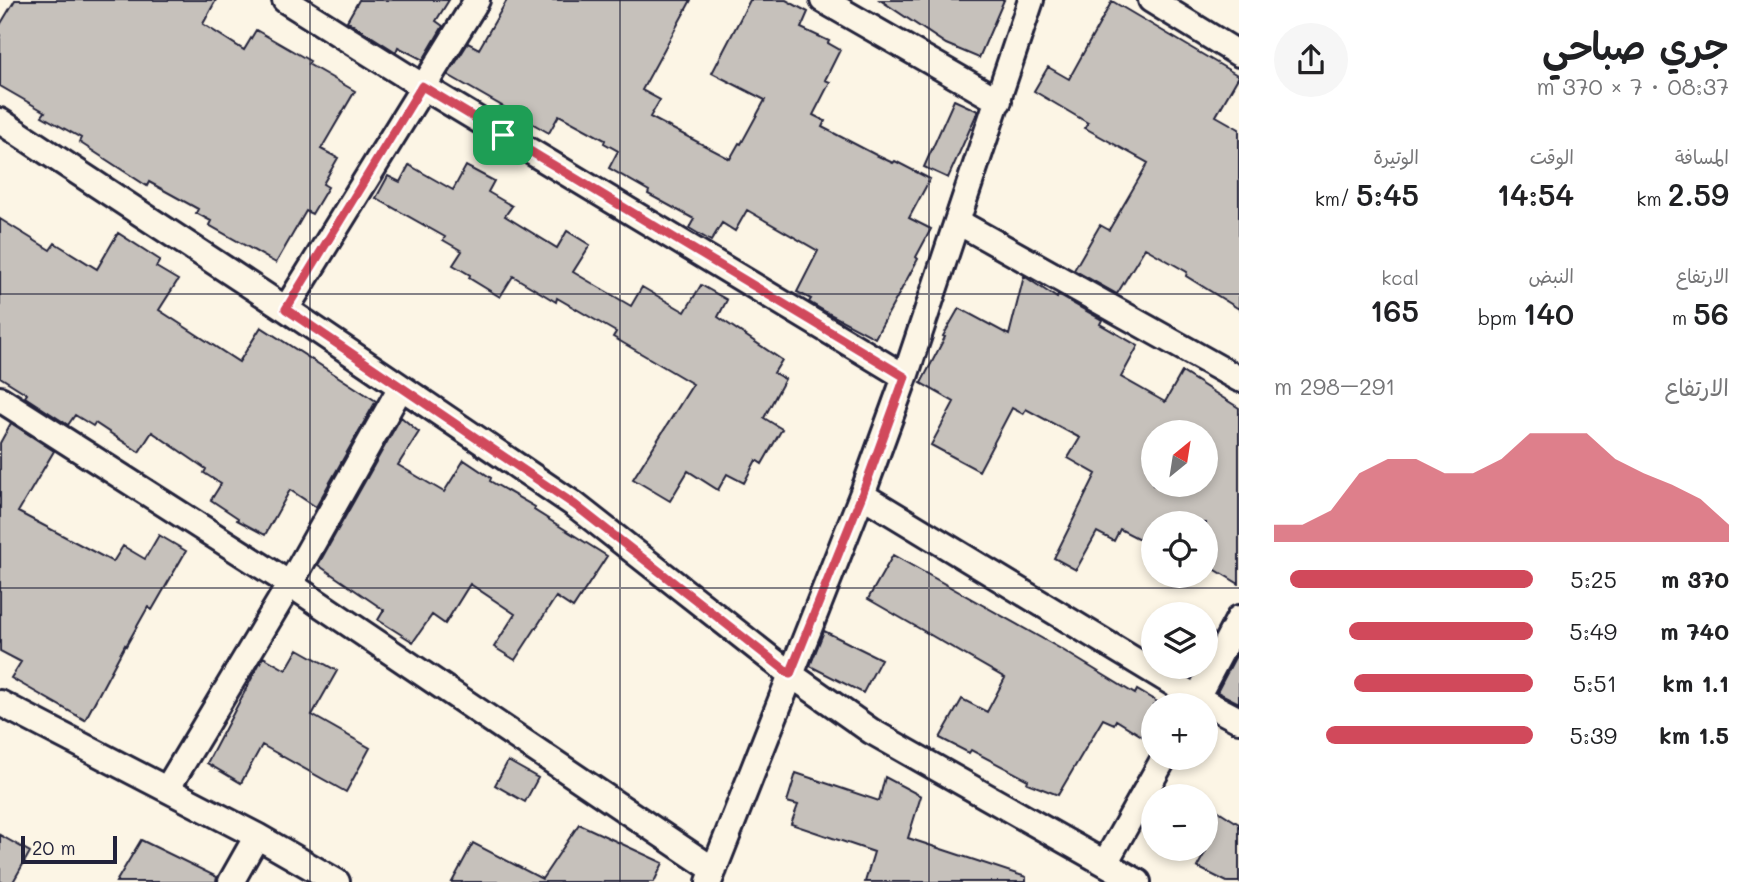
<!DOCTYPE html>
<html lang="ar">
<meta charset="utf-8">
<style>
body{margin:0;font-family:Mali,"Playpen Sans Arabic",sans-serif;background:#f6f6f6;color:#202124;direction:rtl;height:100vh;display:flex;flex-direction:column;font-size:26px;white-space:nowrap}
*{box-sizing:border-box;margin:0}
p{font-size:23px;color:#757577}
.icon{flex:none;width:38px;height:38px;fill:none;stroke:currentColor;stroke-width:2;stroke-linecap:round;stroke-linejoin:round}
.map{position:relative;flex:1;overflow:hidden;direction:ltr}
.side{display:flex;flex-direction:column;background:#fff;width:525px}
.side>*{flex:none}
.needle{width:46px;rotate:30deg}
.fabs{position:absolute;left:1141px;top:420px;display:grid;gap:14px}
.fabs a{display:grid;place-items:center;width:77px;height:77px;border-radius:50%;background:#fff;box-shadow:0 4px 10px #0003;font-size:35px}
.scale{position:absolute;left:21px;bottom:18px;width:96px;box-sizing:border-box;padding-left:7px;border:4px solid #22223b;border-top:0;font-size:19px;line-height:24px;white-space:nowrap;color:#22223b;-webkit-text-stroke:5px #fcf5e5;paint-order:stroke}
.pin{position:absolute;display:grid;place-items:center;width:60px;height:60px;color:#fff;margin:-30px;border-radius:14px;box-shadow:0 4px 10px #0006}
.round{display:grid;place-items:center;flex:none;width:74px;height:74px;border-radius:37px;background:#f6f6f6}
.summary{display:flex;align-items:center;justify-content:space-between;height:119px;padding:0 35px}
h1{font-size:38px;font-weight:600;line-height:52px}
.stats{display:grid;grid-template-columns:repeat(3,1fr);gap:10px;height:119px;padding:7px 35px}
.stats div{display:grid;align-content:center}
.stats b{font-size:30px;font-weight:600}
.stats small{font-size:19px;font-weight:400}
.stats p{font-size:19px}
.chart{height:196px;padding:14px 35px}
.chart p{display:flex;justify-content:space-between}
.chart svg{width:100%;height:126px;margin-top:7px;fill:#d1495b;opacity:.7}
ul{padding:0 35px;list-style:none;font-size:23px}
li{display:grid;grid-template-columns:112px 84px 1fr;align-items:center;height:52px}
li i{height:18px;border-radius:9px;background:#d1495b}
main{display:flex;flex:1;min-height:0}
.map>svg:first-child{display:block}
.building{fill:#c6c1bb;stroke:#22223b;stroke-width:2;fill-rule:evenodd}
.lines{fill:none;stroke-linecap:round;stroke-linejoin:round}
.street-casing{stroke:#22223b;stroke-width:30}
.street{stroke:#fcf5e5;stroke-width:24}
.route-casing{stroke:#fff;stroke-width:14}
.route{stroke:#d1495b;stroke-width:9}
.grid{fill:none;stroke:#22223b;stroke-width:2;stroke-opacity:0.55}
</style>
<main>
<section class="side">
<div class="summary"><div><h1>جري صباحي</h1><p>08:37 · 7 × 370 m</p></div><a class="round"><svg class="icon" aria-label="share" viewBox="0 0 24 24"><path d="M12 15V3M7 8l5-5 5 5M5 13v7h14v-7"/></svg></a></div>
<div class="stats">
<div><p>المسافة</p><b>2.59<small> km</small></b></div>
<div><p>الوقت</p><b>14:54</b></div>
<div><p>الوتيرة</p><b>5:45<small> /km</small></b></div>
</div>
<div class="stats">
<div><p>الارتفاع</p><b>56<small> m</small></b></div>
<div><p>النبض</p><b>140<small> bpm</small></b></div>
<div><p>kcal</p><b>165</b></div>
</div>
<div class="chart"><p><span>الارتفاع</span>291–298 m</p>
<svg viewBox="0 0 160 44" preserveAspectRatio="none"><path d="M0 44V38L10 38L20 33L30 20L40 15L50 15L60 20L70 20L80 15L90 6L100 6L110 6L120 15L130 20L140 24L150 29L160 38V44z"/></svg>
</div>
<ul>
<li><b>370 m</b>5:25<i style="width:94%"></i></li>
<li><b>740 m</b>5:49<i style="width:71%"></i></li>
<li><b>1.1 km</b>5:51<i style="width:69%"></i></li>
<li><b>1.5 km</b>5:39<i style="width:80%"></i></li>
</ul>
</section>
<div class="map">
<svg width="1239" height="882" viewBox="0 0 1239 882">
<rect width="100%" height="100%" fill="#fcf5e5"/>
<filter id="ink" filterUnits="userSpaceOnUse"><feTurbulence type="fractalNoise" baseFrequency=".0143" numOctaves="2"/><feDisplacementMap in="SourceGraphic" scale="14" xChannelSelector="R" yChannelSelector="G"/><feConvolveMatrix kernelMatrix="1 2 1 2 8 2 1 2 1" color-interpolation-filters="sRGB"/></filter>
<g filter="url(#ink)">
<!-- building -->
<path class="building" d="M 15,0 L 216,0 L 203,24 L 244,50 L 256,30 L 310,61 L 308,64 L 355,91 L 321,149 L 338,158 L 323,184 L 328,187 L 312,214 L 306,211 L 276,263 L 209,225 L 211,221 L 196,213 L 198,209 L 149,182 L 147,186 L 79,142 L 81,138 L 42,116 L 45,112 L 0,86 L 0,25 Z
M 359,0 L 449,0 L 436,21 L 443,26 L 423,60 L 398,47 L 396,52 L 347,21 Z
M 507,0 L 691,0 L 642,90 L 660,100 L 650,117 L 730,159 L 739,143 L 741,144 L 765,100 L 712,73 L 750,0 L 786,0 L 808,12 L 801,28 L 829,41 L 828,43 L 840,50 L 825,80 L 830,82 L 813,115 L 825,121 L 822,127 L 876,155 L 893,163 L 895,161 L 930,179 L 909,218 L 931,229 L 916,257 L 918,259 L 875,338 L 826,312 L 809,302 L 811,299 L 797,292 L 818,251 L 747,210 L 735,231 L 722,223 L 711,241 L 689,228 L 694,219 L 648,194 L 649,191 L 609,168 L 618,151 L 604,143 L 605,140 L 559,115 L 549,133 L 448,75 L 468,43 L 479,49 Z
M 880,0 L 1004,0 L 979,58 L 946,44 Z
M 1112,1 L 1239,76 L 1216,116 L 1239,129 L 1239,309 L 1186,276 L 1187,272 L 1145,248 L 1117,294 L 1074,270 L 1100,225 L 1109,230 L 1148,163 L 1085,128 L 1088,123 L 1034,91 L 1048,67 L 1069,79 Z
M 954,100 L 978,111 L 948,178 L 924,167 Z
M 409,165 L 453,190 L 466,166 L 494,181 L 488,192 L 512,206 L 505,216 L 557,248 L 567,231 L 590,245 L 573,272 L 631,306 L 642,287 L 685,312 L 701,285 L 727,300 L 718,317 L 782,360 L 774,373 L 785,379 L 764,418 L 782,429 L 762,464 L 756,460 L 744,483 L 727,474 L 718,490 L 688,471 L 670,501 L 633,479 L 693,384 L 613,337 L 616,332 L 557,298 L 556,302 L 513,276 L 500,297 L 469,278 L 470,275 L 453,265 L 462,251 L 443,240 L 445,237 L 376,198 L 388,176 L 400,182 Z
M 0,219 L 50,250 L 55,243 L 97,269 L 118,233 L 160,260 L 156,267 L 178,280 L 159,310 L 239,362 L 261,327 L 376,401 L 316,507 L 290,490 L 265,535 L 237,520 L 238,518 L 211,500 L 221,484 L 204,473 L 206,469 L 152,432 L 139,452 L 95,423 L 93,426 L 75,415 L 68,425 L 25,397 L 27,394 L 0,377 Z
M 1024,276 L 1057,298 L 1058,295 L 1102,320 L 1100,324 L 1138,346 L 1121,377 L 1165,402 L 1182,372 L 1239,408 L 1239,584 L 1206,564 L 1206,523 L 1153,523 L 1153,546 L 1120,529 L 1114,541 L 1097,532 L 1076,570 L 1054,558 L 1096,474 L 1068,458 L 1080,438 L 1026,409 L 1023,414 L 1012,408 L 979,471 L 931,445 L 954,402 L 921,383 L 945,337 L 943,336 L 959,308 L 1009,335 ZM 1153,432 L 1206,432 L 1206,485 L 1153,485 Z
M 401,417 L 419,432 L 398,465 L 444,492 L 464,460 L 491,478 L 490,481 L 535,507 L 534,510 L 607,556 L 573,608 L 556,597 L 515,660 L 494,647 L 515,614 L 470,584 L 445,624 L 432,615 L 413,642 L 378,620 L 384,610 L 318,565 Z
M 11,423 L 54,451 L 18,512 L 113,562 L 123,546 L 145,559 L 159,535 L 186,551 L 152,610 L 148,607 L 126,646 L 125,645 L 85,720 L 11,678 L 21,662 L 0,651 L 0,443 Z
M 893,555 L 1061,649 L 1135,694 L 1137,690 L 1161,704 L 1153,705 L 1153,718 L 1142,736 L 1116,720 L 1114,724 L 1103,719 L 1058,795 L 1027,783 L 1028,780 L 971,750 L 969,753 L 940,738 L 962,699 L 987,712 L 1005,678 L 868,599 Z
M 824,631 L 881,659 L 863,693 L 810,666 Z
M 298,649 L 337,671 L 312,715 L 370,748 L 346,792 L 262,745 L 241,783 L 207,763 L 263,657 L 286,670 Z
M 1239,650 L 1239,703 L 1217,692 Z
M 508,761 L 538,778 L 525,802 L 495,785 Z
M 796,773 L 879,801 L 885,777 L 921,796 L 908,838 L 1026,877 L 1026,882 L 865,882 L 874,852 L 791,824 L 798,805 L 787,802 Z
M 1206,803 L 1239,824 L 1239,882 L 1227,882 L 1197,867 L 1206,851 Z
M 579,824 L 663,863 L 654,882 L 452,882 L 473,843 L 542,879 Z
M 0,835 L 30,852 L 13,882 L 0,882 Z
M 141,840 L 217,877 L 216,882 L 116,882 Z"/>
<g class="lines">
<defs>
<path id="street" d="M 285,0 L 422,86 L 905,377
M 823,0 L 999,101
M 1151,0 L 1239,54
M 0,121 L 286,309 L 575,505 L 790,674 L 871,731 L 1138,882
M 958,222 L 1239,379
M 286,309 L 477,0
M 0,399 L 290,584 L 714,870
M 862,495 L 1197,698 L 1239,720
M 0,703 L 257,836 L 337,882
M 1193,705 L 1239,618
M 167,789 L 290,584 L 401,387
M 1105,863 L 1164,758
M 231,882 L 257,836
M 709,882 L 862,495 L 905,377 L 1031,0"/>
</defs>
<!-- street casing -->
<use href="#street" class="street-casing"/>
<!-- street -->
<use href="#street" class="street"/>
</g>
</g>
<g class="lines" filter="url(#ink)">
<defs>
<path id="route" d="M 422,86 L 905,377 L 862,495 L 790,674 L 575,505 L 286,309 Z"/>
</defs>
<!-- route casing -->
<use href="#route" class="route-casing"/>
<!-- route -->
<use href="#route" class="route"/>
</g>
<!-- grid -->
<path class="grid" d="M 310,0 L 310,882M 620,0 L 620,882M 929,0 L 929,882M 0,294 L 1239,294M 0,588 L 1239,588"/>
</svg>
<div class="fabs">
<a><svg class="needle" viewBox="-14 -14 28 28"><path d="M0-13l5 13h-10z" fill="#e53935"/><path d="M0 13l5-13h-10z" fill="#757577"/></svg></a>
<a><svg class="icon" aria-label="locate" viewBox="0 0 24 24"><circle cx="12" cy="12" r="6"/><path d="M12 2v4M12 18v4M2 12h4M18 12h4"/></svg></a>
<a><svg class="icon" aria-label="layers" viewBox="0 0 24 24"><path d="M12 4l9 5-9 5-9-5zM3 14l9 5 9-5"/></svg></a>
<a>+</a>
<a>−</a>
</div>
<div class="scale">20 m</div>
<div class="pin" style="left:503px;top:135px;background:#1e9e55"><svg class="icon" aria-label="arrive" viewBox="0 0 24 24"><path d="M6 21V4h12l-3 4 3 4H6"/></svg></div>
</div>
</main>
